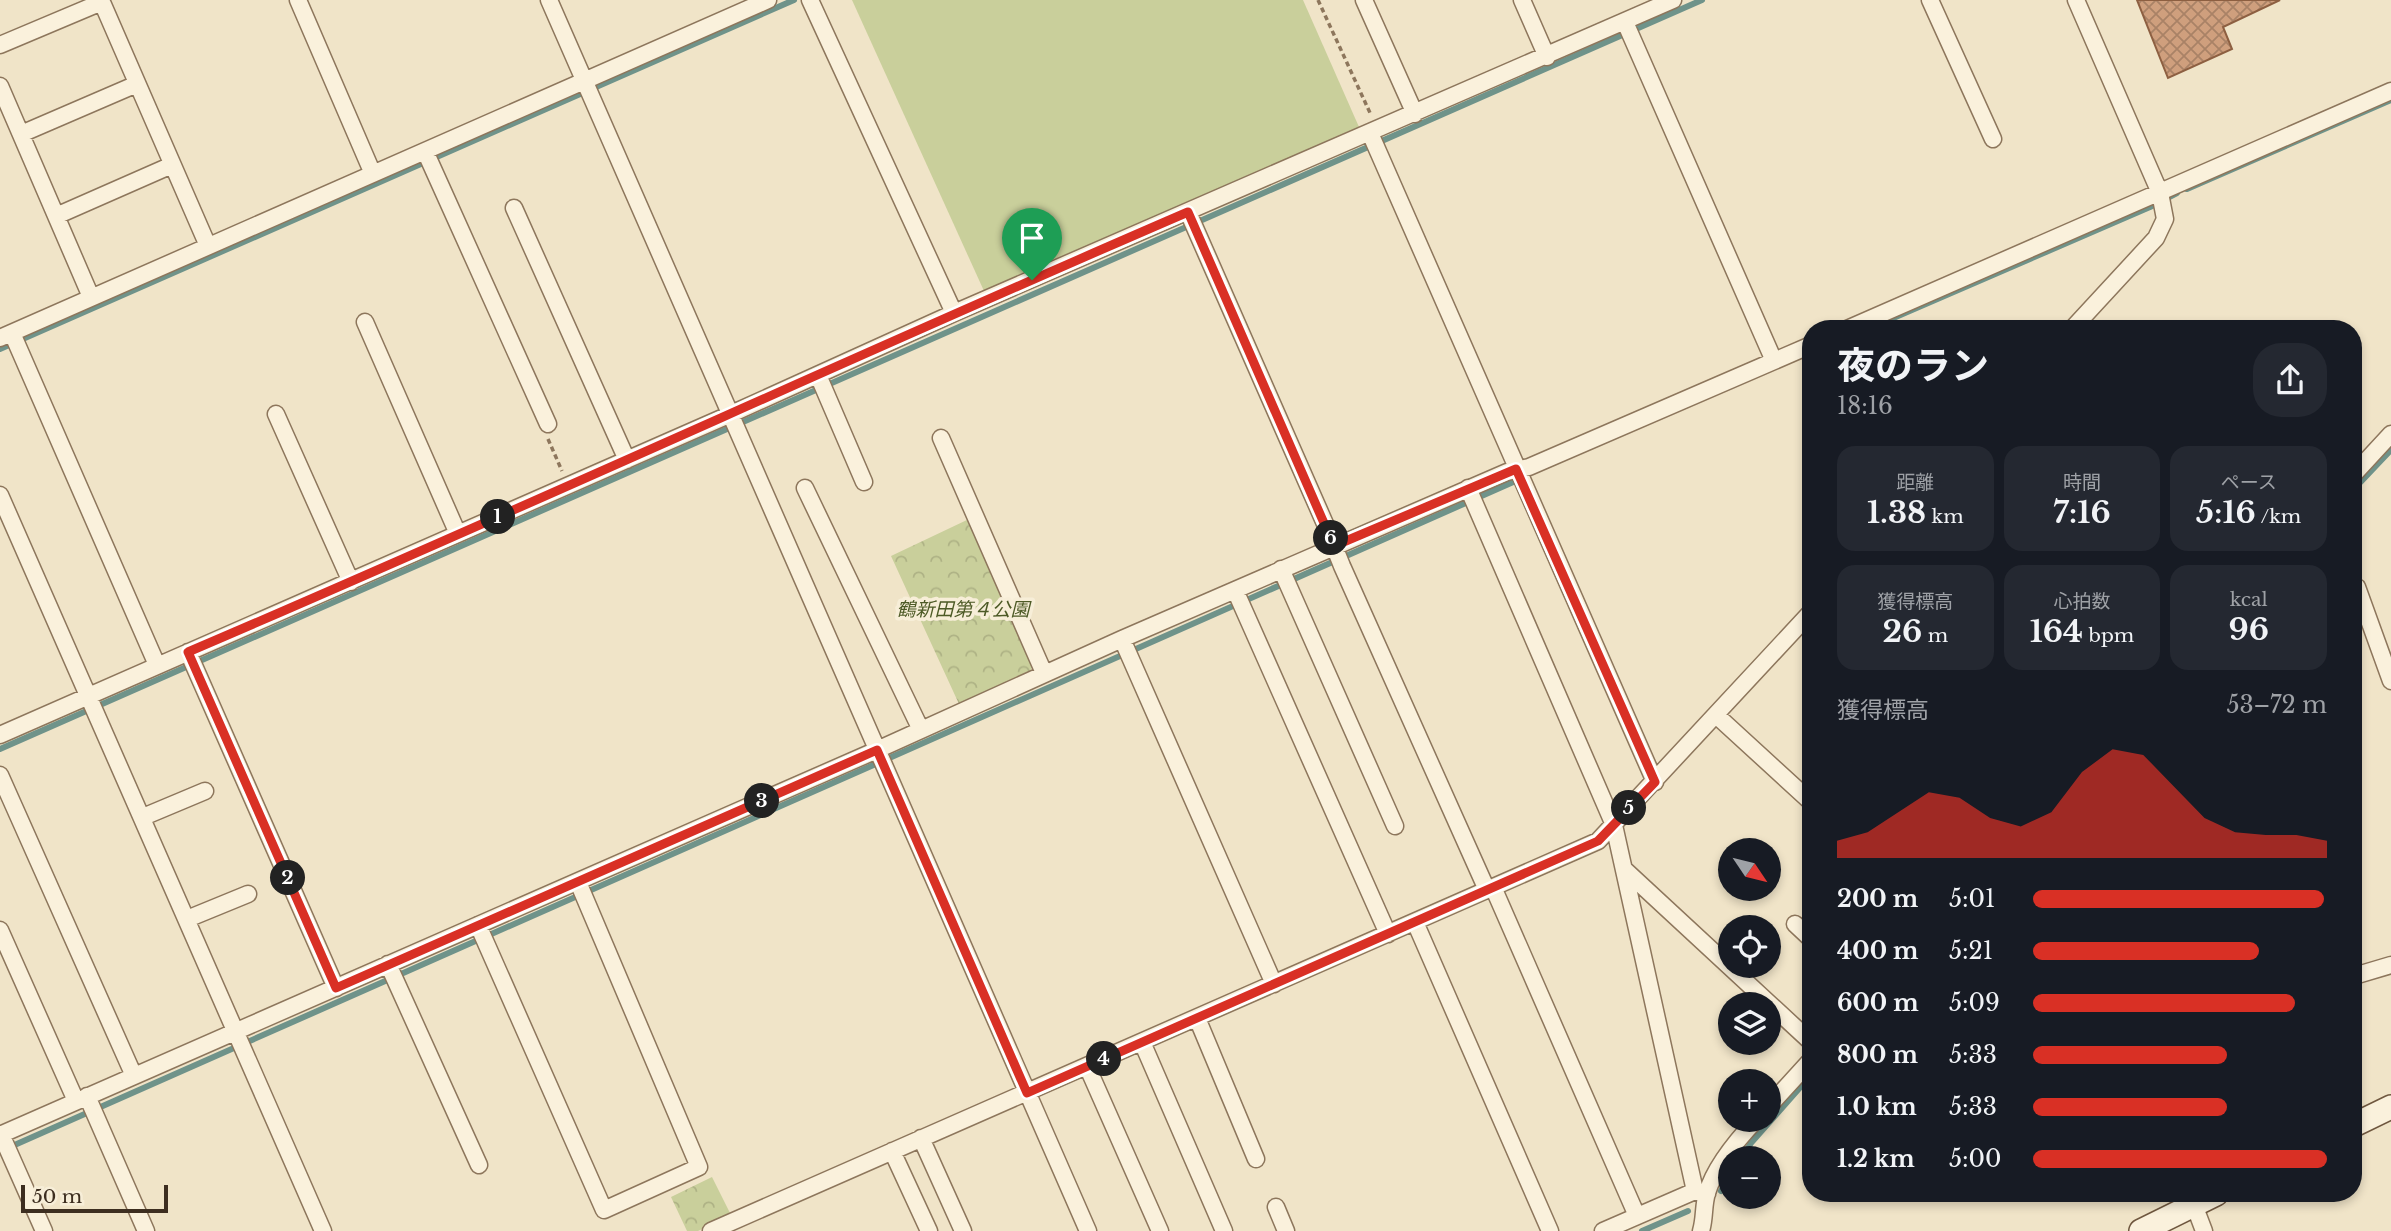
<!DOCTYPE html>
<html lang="ja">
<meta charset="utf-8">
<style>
body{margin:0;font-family:"Libre Baskerville","Noto Sans JP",serif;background:#242831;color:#f1f3f6;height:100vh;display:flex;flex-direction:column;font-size:26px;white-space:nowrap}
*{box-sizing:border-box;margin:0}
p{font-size:23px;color:#9ea1a6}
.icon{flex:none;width:38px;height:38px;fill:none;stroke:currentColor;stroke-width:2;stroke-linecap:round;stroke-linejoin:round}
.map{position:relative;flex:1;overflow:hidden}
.sheet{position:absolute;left:1802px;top:320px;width:560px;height:882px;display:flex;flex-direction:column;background:#171b24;border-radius:28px;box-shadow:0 4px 10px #0003}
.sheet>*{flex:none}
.needle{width:46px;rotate:125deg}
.fabs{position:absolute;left:1718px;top:838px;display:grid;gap:14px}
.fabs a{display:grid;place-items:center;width:63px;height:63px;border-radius:50%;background:#171b24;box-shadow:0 4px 10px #0003;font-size:35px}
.scale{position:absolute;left:21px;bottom:18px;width:147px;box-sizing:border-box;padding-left:7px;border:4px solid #3d2e20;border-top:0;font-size:19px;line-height:24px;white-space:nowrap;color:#3d2e20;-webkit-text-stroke:5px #f7eed8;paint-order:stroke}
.pin{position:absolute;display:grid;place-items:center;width:60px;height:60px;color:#fff;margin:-72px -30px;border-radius:50% 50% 50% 0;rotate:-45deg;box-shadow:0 0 7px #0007}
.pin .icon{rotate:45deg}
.km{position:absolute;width:35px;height:35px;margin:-18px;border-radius:50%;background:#222;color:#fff;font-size:19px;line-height:35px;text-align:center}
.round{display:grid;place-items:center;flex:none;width:74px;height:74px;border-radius:28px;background:#242831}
.head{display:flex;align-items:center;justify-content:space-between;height:119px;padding:0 35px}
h1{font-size:38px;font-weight:700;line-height:52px}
.figures{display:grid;grid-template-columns:repeat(3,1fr);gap:10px;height:119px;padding:7px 35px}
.figures div{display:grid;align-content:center;border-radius:18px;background:#242831;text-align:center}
.figures b{font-size:30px;font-weight:700}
.figures small{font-size:19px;font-weight:400}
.figures p{font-size:19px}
.chart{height:196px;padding:14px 35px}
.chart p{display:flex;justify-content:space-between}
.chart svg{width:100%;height:126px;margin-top:7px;fill:#d93025;opacity:.7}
ul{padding:0 35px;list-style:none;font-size:23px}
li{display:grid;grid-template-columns:112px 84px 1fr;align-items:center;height:52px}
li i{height:18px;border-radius:9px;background:#d93025}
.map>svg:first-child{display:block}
.grass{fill:#c9cf9b}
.park{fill:url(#park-crowns)}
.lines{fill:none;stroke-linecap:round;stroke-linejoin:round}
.stream{stroke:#6f938a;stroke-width:6}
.building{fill:url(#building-cross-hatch);stroke:#8d5f41;stroke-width:2}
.minor-casing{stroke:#8d765c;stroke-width:19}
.secondary-casing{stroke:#6f573f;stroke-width:26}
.path{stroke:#8d765c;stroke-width:3.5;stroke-dasharray:5 3.5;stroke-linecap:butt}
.minor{stroke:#faf1dc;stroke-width:16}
.secondary{stroke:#faf1dc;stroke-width:23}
.route-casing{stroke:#fff;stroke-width:14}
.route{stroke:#d93025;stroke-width:9}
.labels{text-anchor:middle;stroke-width:7;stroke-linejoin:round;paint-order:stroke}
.park-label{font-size:19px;font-style:italic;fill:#4d5a26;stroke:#f7eed8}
</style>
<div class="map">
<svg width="2391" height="1231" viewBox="0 0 2391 1231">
<defs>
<pattern id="park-crowns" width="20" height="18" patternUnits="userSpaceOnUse" patternTransform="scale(1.75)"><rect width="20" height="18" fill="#c9cf9b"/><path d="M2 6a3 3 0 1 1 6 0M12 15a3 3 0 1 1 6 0" fill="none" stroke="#aeb285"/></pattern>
<pattern id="building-cross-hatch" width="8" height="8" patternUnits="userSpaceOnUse" patternTransform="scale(1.75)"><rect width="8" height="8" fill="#cf9f7d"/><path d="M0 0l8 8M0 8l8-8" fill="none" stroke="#a98266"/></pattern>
</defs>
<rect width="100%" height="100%" fill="#f0e4c8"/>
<!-- grass -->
<path class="grass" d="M 852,0 L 1303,0 L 1359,127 L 984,291 Z"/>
<!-- park -->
<path class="park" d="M 969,519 L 1035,662 L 1030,671 L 959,704 L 891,556 Z
M 712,1177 L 731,1215 L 698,1231 L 687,1231 L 671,1197 Z"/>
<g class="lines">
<!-- stream -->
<path class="stream" d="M 2187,189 L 2391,100
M 1868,329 L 2150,207 L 2177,193
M 0,349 L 794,0
M 2354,489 L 2391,450
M 0,749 L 1702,0
M 10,1147 L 1520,479
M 1742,1158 L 1751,1143 L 1811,1075
M 1721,1191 L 1731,1176
M 1642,1231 L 1688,1211"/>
</g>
<!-- building -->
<path class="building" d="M 2137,0 L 2280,0 L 2223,27 L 2232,49 L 2168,78 Z"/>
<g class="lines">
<defs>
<path id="minor" d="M 101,0 L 208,246
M 298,0 L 373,174
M 549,0 L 1088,1231
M 810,0 L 954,313
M 1364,0 L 1415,114
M 1522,0 L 1547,57
M 1930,0 L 1993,139
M 1625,22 L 1774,361
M 0,45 L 102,2
M 0,86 L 91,297
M 1370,133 L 1655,782
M 21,134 L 137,84
M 425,151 L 548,424
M 514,208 L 627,460
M 1188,212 L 1326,526 L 1342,566 L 1487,890
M 56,216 L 172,165
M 365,322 L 458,534
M 1847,329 L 2391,91
M 2072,329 L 2156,238 L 2165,219 L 2160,193 L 2076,0
M 12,333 L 157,665
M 0,338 L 768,0
M 818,375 L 864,482
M 276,414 L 351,582
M 941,438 L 1044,673
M 2354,474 L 2391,434
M 805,488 L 921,730
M 1468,488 L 1614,825 L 1695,1191 L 1707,1194
M 0,495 L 323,1231
M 1281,569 L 1395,826
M 2357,587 L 2391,681
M 1235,590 L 1388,934
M 1122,639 L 1274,984
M 188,652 L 336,988
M 1716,715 L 1811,802
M 0,735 L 731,414 L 954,313 L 1673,0
M 0,775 L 134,1076
M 143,817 L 205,791
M 1624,869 L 1811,1042
M 1493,887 L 1637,1216
M 187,919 L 248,894
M 1415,922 L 1550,1231
M 1795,924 L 1811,939
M 478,925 L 604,1210 L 699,1167 L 578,882
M 0,930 L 76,1101
M 388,964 L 479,1165
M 2354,976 L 2391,965
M 1197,1018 L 1256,1159
M 1142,1042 L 1224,1231
M 1087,1066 L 1160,1231
M 87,1096 L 146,1231
M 1769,1106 L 1811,1060
M 1,1134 L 44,1231
M 0,1135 L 877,750 L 1122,639 L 1507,472 L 1529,467 L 1811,345
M 921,1138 L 963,1231
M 892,1151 L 929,1231
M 2190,1194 L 2204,1231
M 1276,1207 L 1286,1231
M 711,1231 L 1598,841 L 1811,612
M 1603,1231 L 1695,1191
M 1701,1231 C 1705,1218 1703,1206 1707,1193 C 1715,1166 1737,1140 1756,1120"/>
<path id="secondary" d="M 2354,1125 L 2391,1107
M 2141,1231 L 2216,1194"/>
</defs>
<!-- minor casing -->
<use href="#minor" class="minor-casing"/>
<!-- secondary casing -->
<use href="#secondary" class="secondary-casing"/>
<!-- path -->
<path class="path" d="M 1318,0 L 1371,115
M 548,439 L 562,471"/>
<!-- minor -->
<use href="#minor" class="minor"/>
<!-- secondary -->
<use href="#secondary" class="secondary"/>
</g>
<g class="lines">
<defs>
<path id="route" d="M 1188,212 L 1334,546 L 1516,469 L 1655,782 L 1598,841 L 1027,1093 L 877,750 L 336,988 L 188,652 C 523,509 854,356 1188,212 Z"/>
</defs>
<!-- route casing -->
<use href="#route" class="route-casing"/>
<!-- route -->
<use href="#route" class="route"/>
</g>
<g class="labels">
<!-- park labels -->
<g class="park-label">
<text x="963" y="616">鶴新田第４公園</text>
</g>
</g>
</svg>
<div class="fabs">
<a><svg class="needle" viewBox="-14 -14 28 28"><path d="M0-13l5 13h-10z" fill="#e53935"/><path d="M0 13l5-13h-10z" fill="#9ea1a6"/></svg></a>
<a><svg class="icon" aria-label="locate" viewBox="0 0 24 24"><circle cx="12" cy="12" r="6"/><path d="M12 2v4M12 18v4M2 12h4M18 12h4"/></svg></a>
<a><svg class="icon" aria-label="layers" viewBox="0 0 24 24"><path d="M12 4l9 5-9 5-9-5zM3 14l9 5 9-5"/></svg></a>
<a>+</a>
<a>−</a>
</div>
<div class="scale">50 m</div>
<div class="pin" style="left:1032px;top:280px;background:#1e9e55"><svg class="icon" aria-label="arrive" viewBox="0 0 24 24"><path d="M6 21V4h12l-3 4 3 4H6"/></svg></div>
<b class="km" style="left:498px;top:517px">1</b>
<b class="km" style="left:288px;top:878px">2</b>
<b class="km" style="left:762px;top:801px">3</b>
<b class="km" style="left:1104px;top:1059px">4</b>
<b class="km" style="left:1629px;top:808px">5</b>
<b class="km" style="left:1331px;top:538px">6</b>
<section class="sheet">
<div class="head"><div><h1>夜のラン</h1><p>18:16</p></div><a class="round"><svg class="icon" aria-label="share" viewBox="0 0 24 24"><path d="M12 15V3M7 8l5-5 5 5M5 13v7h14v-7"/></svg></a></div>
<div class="figures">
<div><p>距離</p><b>1.38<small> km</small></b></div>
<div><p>時間</p><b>7:16</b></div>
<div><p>ペース</p><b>5:16<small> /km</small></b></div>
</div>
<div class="figures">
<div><p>獲得標高</p><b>26<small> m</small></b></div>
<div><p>心拍数</p><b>164<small> bpm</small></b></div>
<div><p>kcal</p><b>96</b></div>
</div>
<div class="chart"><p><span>獲得標高</span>53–72 m</p>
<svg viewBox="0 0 160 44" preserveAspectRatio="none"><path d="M0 44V38L10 35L20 28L30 21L40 23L50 30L60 33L70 28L80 14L90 6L100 8L110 19L120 30L130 35L140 36L150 36L160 38V44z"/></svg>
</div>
<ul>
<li><b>200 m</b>5:01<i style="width:99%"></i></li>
<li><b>400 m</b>5:21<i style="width:77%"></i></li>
<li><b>600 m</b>5:09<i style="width:89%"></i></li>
<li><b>800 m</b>5:33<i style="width:66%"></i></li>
<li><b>1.0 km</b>5:33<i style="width:66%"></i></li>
<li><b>1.2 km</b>5:00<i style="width:100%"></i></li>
</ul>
</section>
</div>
